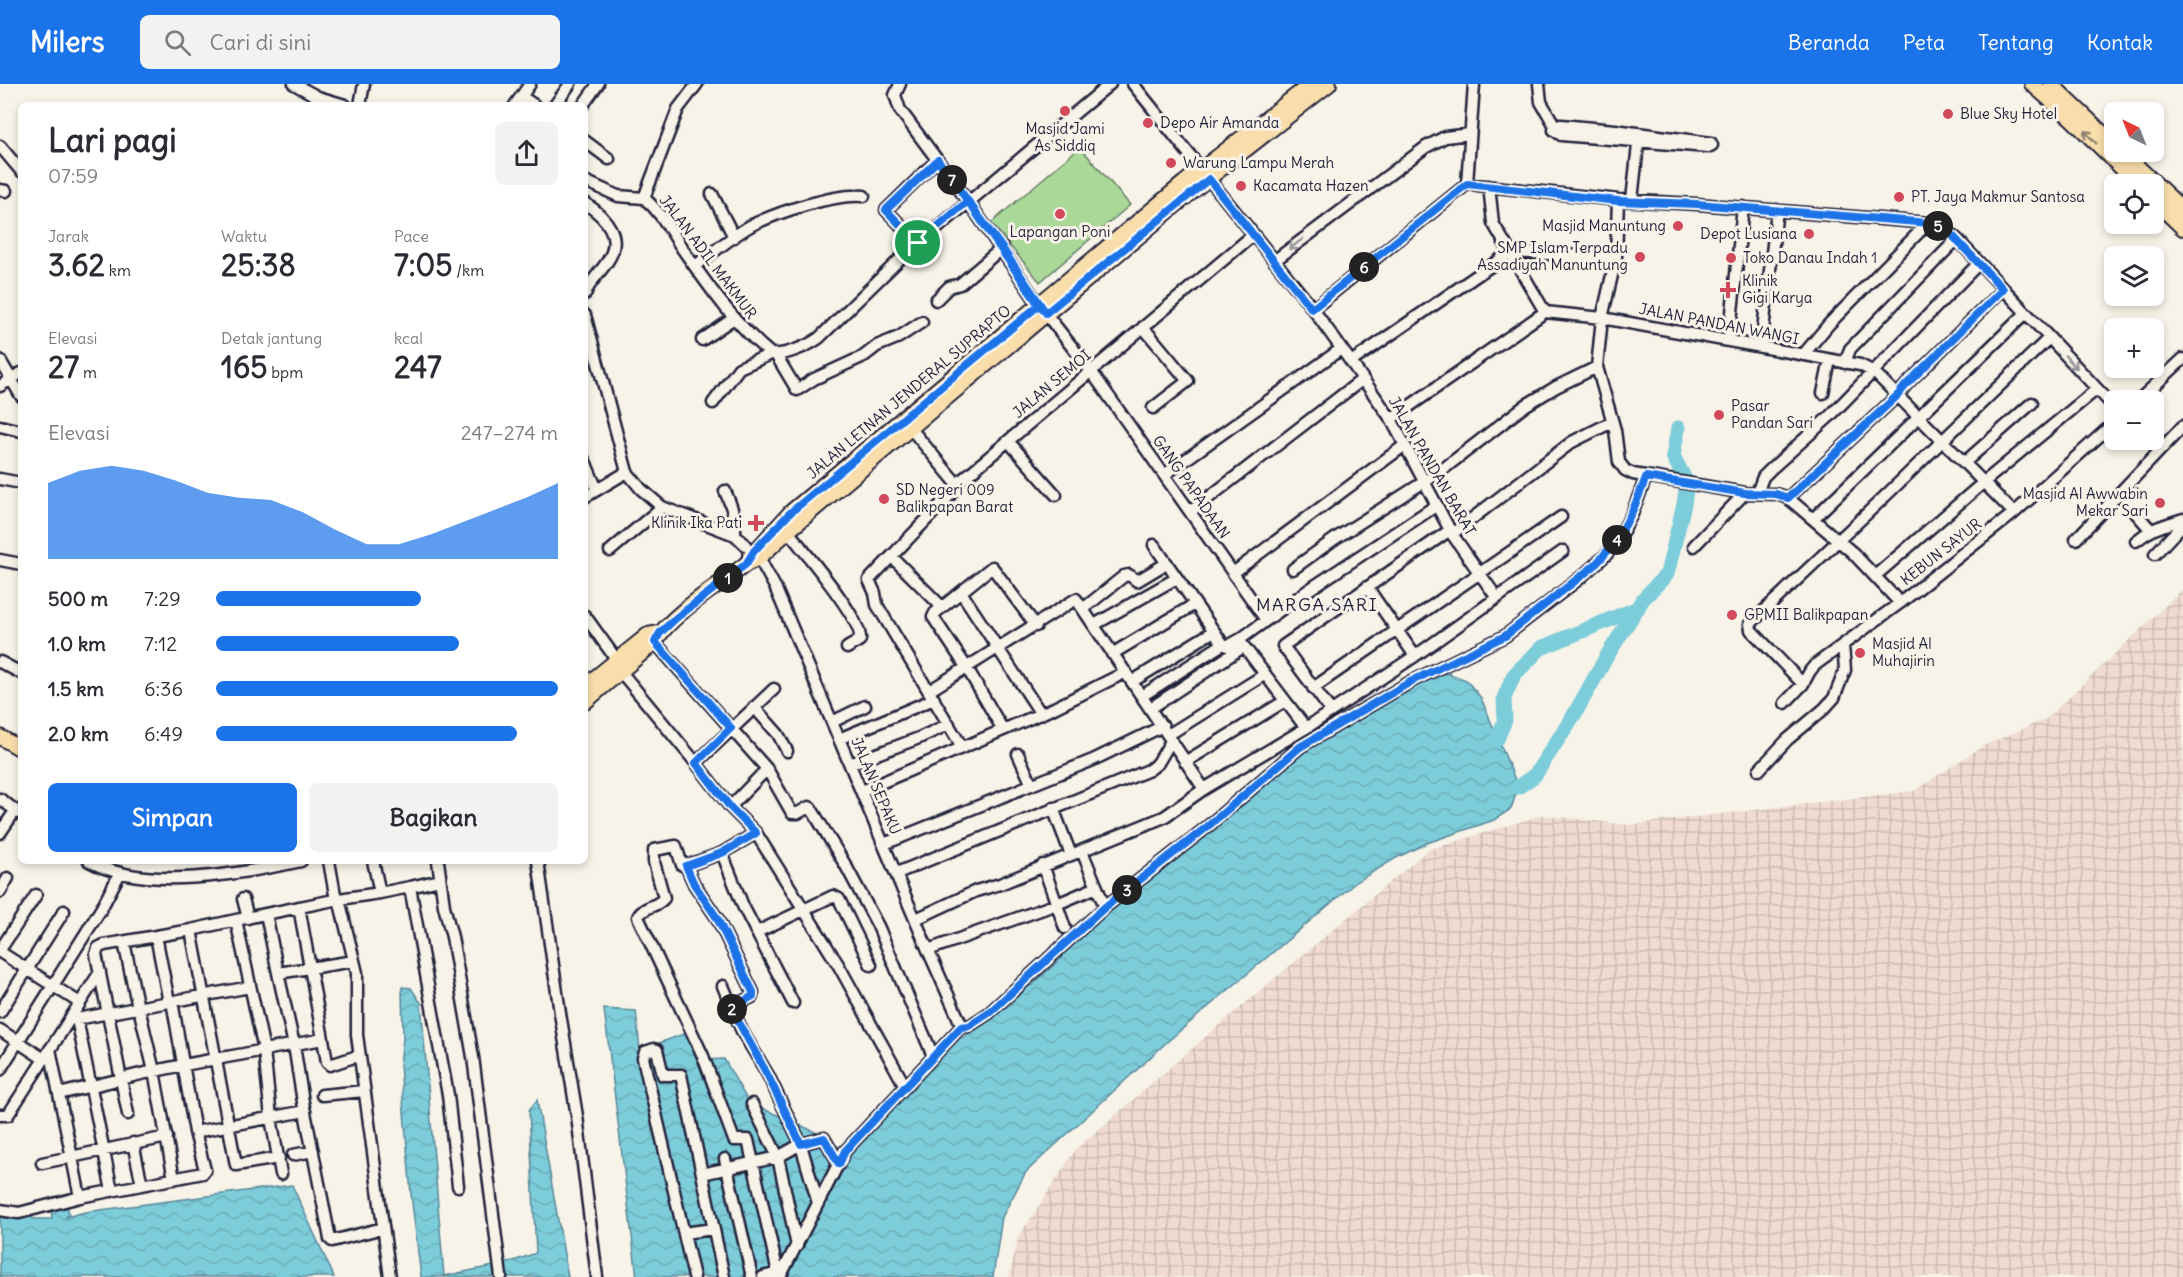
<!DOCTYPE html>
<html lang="id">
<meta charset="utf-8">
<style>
body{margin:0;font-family:Delius,sans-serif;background:#f2f2f3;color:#2b2b33;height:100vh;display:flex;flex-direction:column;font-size:22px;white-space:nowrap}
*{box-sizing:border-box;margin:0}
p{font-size:20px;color:#7c7c81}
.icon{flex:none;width:33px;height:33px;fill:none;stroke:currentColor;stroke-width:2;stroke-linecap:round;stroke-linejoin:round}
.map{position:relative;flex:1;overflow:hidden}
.side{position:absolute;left:18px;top:18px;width:570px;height:762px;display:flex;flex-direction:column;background:#fff;border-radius:9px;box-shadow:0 3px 9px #0003}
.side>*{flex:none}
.needle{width:39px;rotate:317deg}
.buttons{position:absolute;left:2104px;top:18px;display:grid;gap:12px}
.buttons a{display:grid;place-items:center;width:60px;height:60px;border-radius:9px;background:#fff;box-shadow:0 3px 9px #0003;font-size:30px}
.pin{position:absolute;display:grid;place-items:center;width:51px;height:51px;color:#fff;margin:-26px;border:3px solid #fff;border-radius:50%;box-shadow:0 2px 6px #0007}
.km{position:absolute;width:30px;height:30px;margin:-15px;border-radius:50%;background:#222;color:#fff;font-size:16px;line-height:30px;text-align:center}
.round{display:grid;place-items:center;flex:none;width:63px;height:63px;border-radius:9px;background:#f2f2f3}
.summary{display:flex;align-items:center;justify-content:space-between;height:102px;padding:0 30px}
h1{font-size:33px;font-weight:800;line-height:45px}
.stats{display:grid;grid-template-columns:repeat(3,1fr);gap:9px;height:102px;padding:6px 30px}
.stats div{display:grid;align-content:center}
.stats b{font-size:30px;font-weight:800}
.stats small{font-size:16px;font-weight:400}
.stats p{font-size:16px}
.chart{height:168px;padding:12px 30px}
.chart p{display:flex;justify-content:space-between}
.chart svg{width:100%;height:108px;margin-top:6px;fill:#1a73e8;opacity:.7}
.cta{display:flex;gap:12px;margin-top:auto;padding:12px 30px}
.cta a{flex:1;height:69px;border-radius:9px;background:#1a73e8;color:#fff;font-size:24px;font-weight:800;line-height:69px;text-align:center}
.cta a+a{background:#f2f2f3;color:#2b2b33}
ul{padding:0 30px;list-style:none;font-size:20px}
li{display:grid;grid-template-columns:96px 72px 1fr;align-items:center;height:45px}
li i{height:15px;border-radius:8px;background:#1a73e8}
header{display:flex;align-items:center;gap:36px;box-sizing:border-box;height:84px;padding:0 30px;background:#1a73e8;color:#fff}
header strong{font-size:28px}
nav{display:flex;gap:33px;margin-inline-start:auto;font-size:21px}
.search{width:420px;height:54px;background:#f2f2f3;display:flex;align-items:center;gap:15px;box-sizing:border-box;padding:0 21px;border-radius:9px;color:#7c7c81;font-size:22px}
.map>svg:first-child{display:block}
.industrial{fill:url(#industrial-grid)}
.pitch{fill:#a9d898;stroke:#667d6a;stroke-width:1.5}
.water{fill:url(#water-waves);stroke:#59889a;stroke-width:1.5}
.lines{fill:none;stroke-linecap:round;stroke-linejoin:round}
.river{stroke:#7dccd9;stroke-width:15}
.minor-casing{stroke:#22223b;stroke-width:15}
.major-casing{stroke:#22223b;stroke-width:18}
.minor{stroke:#f7f3e8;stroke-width:10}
.major{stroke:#f9deab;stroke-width:14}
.oneway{stroke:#8e8073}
.oneway2{stroke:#97959a}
.route-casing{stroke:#fff;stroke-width:12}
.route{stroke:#1a73e8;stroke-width:8}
.poi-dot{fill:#d1495b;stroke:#f7f3e8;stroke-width:2}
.labels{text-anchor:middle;stroke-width:6;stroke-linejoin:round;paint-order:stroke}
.poi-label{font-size:15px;fill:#22223b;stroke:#f7f3e8;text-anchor:start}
.street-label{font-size:15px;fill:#22223b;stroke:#f7f3e8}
.quarter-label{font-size:18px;letter-spacing:1.5px;fill:#22223b;stroke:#f7f3e8}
</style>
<header>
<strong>Milers</strong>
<div class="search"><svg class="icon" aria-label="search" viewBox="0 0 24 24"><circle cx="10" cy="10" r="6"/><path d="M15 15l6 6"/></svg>Cari di sini</div>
<nav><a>Beranda</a><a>Peta</a><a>Tentang</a><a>Kontak</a></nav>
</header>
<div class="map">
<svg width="2183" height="1193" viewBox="0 0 2183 1193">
<defs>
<pattern id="industrial-grid" width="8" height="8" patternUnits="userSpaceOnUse" patternTransform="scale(1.5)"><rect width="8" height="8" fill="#efdbd1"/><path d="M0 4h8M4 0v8" fill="none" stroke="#cdbcb4"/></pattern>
<pattern id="water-waves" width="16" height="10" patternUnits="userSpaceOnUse" patternTransform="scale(1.5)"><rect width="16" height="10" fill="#7dccd9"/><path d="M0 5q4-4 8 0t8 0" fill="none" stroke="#6cafbb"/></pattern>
</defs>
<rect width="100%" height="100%" fill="#f7f3e8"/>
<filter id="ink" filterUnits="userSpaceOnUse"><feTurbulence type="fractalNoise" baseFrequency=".0167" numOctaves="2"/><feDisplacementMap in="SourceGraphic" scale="12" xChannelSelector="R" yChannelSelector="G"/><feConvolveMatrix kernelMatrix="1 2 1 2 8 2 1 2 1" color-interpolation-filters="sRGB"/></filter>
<g filter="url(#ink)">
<!-- industrial -->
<path class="industrial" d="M 2183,505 L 2183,1193 L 1009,1193 L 1018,1154 L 1076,1065 L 1217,943 L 1428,766 L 1542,731 L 1629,741 L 1914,707 L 1983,662 L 2046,635 Z"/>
<!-- pitch -->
<path class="pitch" d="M 1080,63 L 1130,121 L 1040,198 L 991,139 Z"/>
<!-- water -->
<path class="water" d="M 1447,589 L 1466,596 L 1481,614 L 1518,703 L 1511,725 L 1494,736 L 1427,759 L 1396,774 L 1356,798 L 1168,957 L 1026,1088 L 1002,1133 L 993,1193 L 637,1193 L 604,925 L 636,927 L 640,966 L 692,947 L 705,976 L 724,975 L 750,1021 L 757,1022 L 813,1047 L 844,1066 L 957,948 L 963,954 L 1019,905 L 1032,901 L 1060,875 L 1068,863 L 1301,669 L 1429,594 Z
M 402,903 L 411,904 L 421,919 L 444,1192 L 508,1179 L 536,1169 L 529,1026 L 537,1016 L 568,1193 L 421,1193 L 411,1110 L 400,981 L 403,954 Z
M 292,1101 L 334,1193 L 0,1193 L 0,1133 L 24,1134 L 25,1129 L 31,1128 L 33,1135 L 52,1135 L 51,1123 L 67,1121 L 69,1130 L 66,1133 L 85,1128 Z"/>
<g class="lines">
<!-- river -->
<path class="river" d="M 1497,655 L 1505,636 L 1504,614 L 1514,591 L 1541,564 L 1638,524
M 1518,703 L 1535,691 L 1574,631 L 1607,572 L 1643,515 L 1667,490 L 1684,420 L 1687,399 L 1673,372 L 1678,344"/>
<defs>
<path id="minor" d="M 294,0 L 318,13 L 345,21
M 900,0 L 895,11 L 900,26 L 968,117 L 1039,221 L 1091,287 L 1266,536
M 1133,0 L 1313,225 L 1351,278 L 1391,335 L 1452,450 L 1497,514
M 1539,0 L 1541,18 L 1555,42
M 522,13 L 534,21
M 360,21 L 364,0
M 515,21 L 530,0
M 555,21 L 570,0
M 583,21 L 598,0
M 1561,41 L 1615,46 L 1711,59 L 1712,61 L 1708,63 L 1561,51 L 1554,46 L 1555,42 Z
M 585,57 L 609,75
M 0,62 L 21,87
M 585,97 L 618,112 L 644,114
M 1467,100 L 1618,116 L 1697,120 L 1929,139 L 1945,145 L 1957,155 L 2115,324
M 1489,102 L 1493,139 L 1545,228
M 0,106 L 6,107
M 712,110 L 734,153
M 644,114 C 663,130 672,150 686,170 C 711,206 737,242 771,270 C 785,272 808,262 819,254 L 899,176 L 1110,0
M 644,114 L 678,25 L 697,0
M 1618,116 L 1616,174 L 1602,234 L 1597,283 L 1615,346 L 1619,378 L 1625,386 L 1633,390 L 1745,409 L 1776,410 L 1788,414 L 1853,469 L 1900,519
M 1632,116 L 1639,52
M 585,119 C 606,133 624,153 607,178 C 599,190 590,197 585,210
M 918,159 L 886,126 L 937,76
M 1274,177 L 1426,63 L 1445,53 L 1470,50
M 695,182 C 714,168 732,152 752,141 C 779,128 835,109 864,112
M 936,216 L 949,203 L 960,200 L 1002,164
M 1313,225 L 1467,100 L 1474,0
M 585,231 L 627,388 L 641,405 L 662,423 L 735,451 L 759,474 L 775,503 L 928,866 L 962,942
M 1143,243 L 1188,297 L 1153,324
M 702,256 L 734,234
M 1729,257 L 1743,123
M 1761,263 L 1777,126
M 776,271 L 797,306 L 814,295 L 864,272 L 877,262 L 899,253 L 922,238
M 1803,271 L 1829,240 L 1928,139
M 0,276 L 21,312
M 1351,278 L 1511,168 L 1616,174
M 1845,279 L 1850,265 L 1957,155
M 0,302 L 21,289
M 1823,309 L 1830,276
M 2139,316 L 2183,275
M 713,319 L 739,284 L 771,270
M 1391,335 L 1545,228 L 1602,234 L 1860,281 L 1874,288 L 2014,429
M 907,340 L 957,400
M 0,342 L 21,347
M 1008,357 L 1056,411
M 585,377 L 597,406
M 1965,378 L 2032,319
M 1164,391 L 1341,265
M 0,395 L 21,399
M 725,407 C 732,423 736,434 735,451
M 1757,409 L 1763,393 L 1771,385 L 1830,332 L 1979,179
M 585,413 L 627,388
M 1788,414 L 1898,311 L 1906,301 L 2003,205
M 1190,428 L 1363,295
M 2135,428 L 2150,445
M 1814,434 L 2026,229
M 788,447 C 802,465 864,537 860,556 L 847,564
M 1452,450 L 1572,358 L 1612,338
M 2076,455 L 2183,342
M 2136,457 C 2153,443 2163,442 2183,435
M 1154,461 L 1223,560 L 1228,562 L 1239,556
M 1694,462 L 1745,409
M 610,467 L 662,423
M 2155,470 L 2183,440
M 892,473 L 942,523
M 0,476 L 21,480
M 1293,485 L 1336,454 L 1438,389 L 1526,321 L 1556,303 L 1597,283
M 1233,489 L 1405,361
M 1875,492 L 1984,398 L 2097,305
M 1367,503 L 1415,572
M 961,508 L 1041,630
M 1083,525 L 1124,492 L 1129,491 L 1137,497 L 1167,479
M 585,532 L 616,575
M 1094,541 L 1177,494
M 651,554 L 767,685 L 792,729 L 798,729 L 809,723 L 811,724 L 846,782 L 878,842 L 933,972
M 1112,570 L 1195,520
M 0,578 L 21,589
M 621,588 L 696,679
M 1133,597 L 1214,547
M 1803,600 L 1751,546 L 1750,540 L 1878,419 L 2049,254
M 1313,604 L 1561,433
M 774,605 L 696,679 L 730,723 L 756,749 L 839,882 L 905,1002
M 929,607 L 1076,515 L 1204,705
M 1142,612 L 1223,560
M 1785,619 L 1803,600 L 1810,587 L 1815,581 L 1900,519 L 2014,429 L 2115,338
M 754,623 L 778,650 L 787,667
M 1151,624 L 1243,563
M 1331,627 L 1283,562 L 1450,446
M 832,638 L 865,622
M 1306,644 L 1415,572 L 1563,467
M 1003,646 L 967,584 L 933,533 L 935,529 L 992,483 L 1036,542
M 1168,651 L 1264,591
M 839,655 L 934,615
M 962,663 L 877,521 L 875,509 L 869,496 L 950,411 L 957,400 L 1253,151
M 1018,670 L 1032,701
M 1185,678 L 1285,617
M 850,680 L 919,654 L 949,640
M 1759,686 L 1787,656 L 1824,625 L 1834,614 L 1845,586 L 1843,561
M 862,707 L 1054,624 L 1126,588
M 0,715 L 19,729
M 730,723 L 767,685
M 1053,724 L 1071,771
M 0,749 L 15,727
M 756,749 L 722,769 L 686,782 L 682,781 L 676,762 L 654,766 L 654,778 L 664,814 C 658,823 643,822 638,833 L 703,972 L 734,1056 L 748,1056 L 778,1189
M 884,760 L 1093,676 L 1163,642
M 1082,767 L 1105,823
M 722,769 L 743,822 L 793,919
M 89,777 C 144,808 242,790 301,777
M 329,777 L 336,816
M 438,777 L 444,822 L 452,853 L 473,973 L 501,1193
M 538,777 L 560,929 L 577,1032 L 597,1193
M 1043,781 L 1065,844
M 686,782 L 694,800 L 717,834 L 753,908 L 752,913 L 733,922
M 897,789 L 1149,686 L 1158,679 L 1171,657
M 440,796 L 410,803 L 448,1011 L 458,1102
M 0,808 L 8,794
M 380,809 L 410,803
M 243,815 L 248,834
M 299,823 L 323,955
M 266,830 L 278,889
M 916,835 L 976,807 L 1000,800 L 1164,733 L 1204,705 L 1306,644 L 1239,556 L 1307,507 L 1437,421
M 236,836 L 339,815
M 191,846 L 236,1081 L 279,1074
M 757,848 L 833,812 L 839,815 L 871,881
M 156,852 L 169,918
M 124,858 L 138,924
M 0,866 L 36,811
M 928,866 L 1057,820 L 1097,803
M 0,868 L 80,919
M 354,877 L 278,889 L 294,961 L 303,1018 L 330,1155 L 332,1157 L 383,1144
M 723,902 L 742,947 L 768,991 L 800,1058 L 818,1119
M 172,917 L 195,1048 L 305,1027
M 139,924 L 154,987 L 174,1095
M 0,928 L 64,827
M 0,946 L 44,975
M 50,965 L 59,1010
M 360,973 L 357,951 L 357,889 L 339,815 L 380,809 L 373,777
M 0,986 L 101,825 L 120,789
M 322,1011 L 364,1007
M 752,1020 L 778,1073 L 801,1060 L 824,1054 L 839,1080
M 0,1031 L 8,1031 L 100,888
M 133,1059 L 142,1101
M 293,1071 L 313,1067
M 725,1075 L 752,1193
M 42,1079 L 167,1053
M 281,1090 L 271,1034 L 264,966 L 236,836 L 191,846 L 104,861 L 98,864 L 96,870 L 121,995 C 166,983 213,976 259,967 L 264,966 L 323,955 L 327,978 L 330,981 L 354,973 L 360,973 L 390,1193
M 702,1090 L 778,1073 L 797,1162
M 112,1107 L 77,935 L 250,903
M 80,1113 L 59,1010 L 121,995 L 128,1030
M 0,1126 L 19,1129 L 80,1113 L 203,1089 L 205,1086 L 195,1048
M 684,1149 L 713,1145
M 694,1193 L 643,974 L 645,968 L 654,965 L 657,966 L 663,991 L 681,991 L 724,1193
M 763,1193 L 778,1189 L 781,1191
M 780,1193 L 845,1067 L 961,943 L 969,942 L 989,929 L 1105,823 L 1207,743 L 1300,663 L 1412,597 L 1505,552 L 1580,494 L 1607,470 L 1617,457 L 1632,430 L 1646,393"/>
<path id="major" d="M 2032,0 L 2072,35 L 2138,100
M 2051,0 L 2115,61
M 2122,68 L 2183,126
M 2154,116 L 2183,144
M 750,473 L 791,428 L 1184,99 L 1311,0
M 585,602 L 648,551 L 660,549
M 585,618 L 655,558 C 670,530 720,501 746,480 L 759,474 L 788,447 L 1190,109 L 1329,0
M 0,653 L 21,665"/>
</defs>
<!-- minor casing -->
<use href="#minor" class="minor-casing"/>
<!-- major casing -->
<use href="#major" class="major-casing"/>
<!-- minor -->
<use href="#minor" class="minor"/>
<!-- major -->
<use href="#major" class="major"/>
</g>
<!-- one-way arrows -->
<defs><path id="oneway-shaft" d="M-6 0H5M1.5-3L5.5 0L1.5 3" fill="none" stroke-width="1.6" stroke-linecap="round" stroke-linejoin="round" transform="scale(1.5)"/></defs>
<use class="oneway" href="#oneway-shaft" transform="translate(2090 53) rotate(-135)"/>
<g class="oneway2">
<use href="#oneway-shaft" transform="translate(1296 160) rotate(143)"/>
<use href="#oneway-shaft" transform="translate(2071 278) rotate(47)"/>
</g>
</g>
<g class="lines" filter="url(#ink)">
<defs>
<path id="route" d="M 918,159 L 968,117 L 1039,221 L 791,428 L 754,467 L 746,480 L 676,534 L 660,549 L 655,558 L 731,644 L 696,679 L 730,723 L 756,749 L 722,769 L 686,782 L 694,800 L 717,834 L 753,908 L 753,912 L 731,924 L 768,992 L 801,1060 L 824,1054 L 839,1080 L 845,1067 L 961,943 L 969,942 L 989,929 L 1105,823 L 1207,743 L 1300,663 L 1412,597 L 1505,552 L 1594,482 C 1620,456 1634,427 1646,393 L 1745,409 L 1776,410 L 1788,414 L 1898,311 L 1906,301 L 2003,205 L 1950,149 L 1929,139 L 1697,120 L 1618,117 L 1467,100 L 1312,225 L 1209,95 L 1046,229 L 1002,164 L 938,76 L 886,126 L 918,159"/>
</defs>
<!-- route casing -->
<use href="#route" class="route-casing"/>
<!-- route -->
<use href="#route" class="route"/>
</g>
<!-- markers -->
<g class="poi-dot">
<circle cx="1065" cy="27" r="6"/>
<circle cx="1948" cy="30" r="6"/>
<circle cx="1148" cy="39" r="6"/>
<circle cx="1171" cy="79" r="6"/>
<circle cx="1241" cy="102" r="6"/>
<circle cx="1899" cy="113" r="6"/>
<circle cx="1060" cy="130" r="6"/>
<circle cx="1678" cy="142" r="6"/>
<circle cx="1809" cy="150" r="6"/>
<circle cx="1640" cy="173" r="6"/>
<circle cx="1731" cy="174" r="6"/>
<path d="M1725 197h6v6h6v6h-6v6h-6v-6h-6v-6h6z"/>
<circle cx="1719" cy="331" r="6"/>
<circle cx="884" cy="415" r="6"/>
<circle cx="2160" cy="419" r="6"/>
<path d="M753 430h6v6h6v6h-6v6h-6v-6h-6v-6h6z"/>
<circle cx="1732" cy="531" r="6"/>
<circle cx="1860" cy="569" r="6"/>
</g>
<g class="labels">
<!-- poi labels -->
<g class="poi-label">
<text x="1960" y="35">Blue Sky Hotel</text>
<text x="1160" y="44">Depo Air Amanda</text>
<text x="1065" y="50" text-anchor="middle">Masjid Jami<tspan x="1065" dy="17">As Siddiq</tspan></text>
<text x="1183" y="84">Warung Lampu Merah</text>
<text x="1253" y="107">Kacamata Hazen</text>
<text x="1911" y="118">PT. Jaya Makmur Santosa</text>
<text x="1666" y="147" text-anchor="end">Masjid Manuntung</text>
<text x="1060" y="153" text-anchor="middle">Lapangan Poni</text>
<text x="1797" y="155" text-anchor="end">Depot Lusiana</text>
<text x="1628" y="169" text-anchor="end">SMP Islam Terpadu<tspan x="1628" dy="17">Assadiyah Manuntung</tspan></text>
<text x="1743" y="179">Toko Danau Indah 1</text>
<text x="1742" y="202">Klinik<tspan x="1742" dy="17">Gigi Karya</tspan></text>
<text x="1731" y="327">Pasar<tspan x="1731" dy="17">Pandan Sari</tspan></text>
<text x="896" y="411">SD Negeri 009<tspan x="896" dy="17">Balikpapan Barat</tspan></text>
<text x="2148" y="415" text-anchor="end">Masjid Al Awwabin<tspan x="2148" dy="17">Mekar Sari</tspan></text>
<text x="742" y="444" text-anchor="end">Klinik Ika Pati</text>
<text x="1744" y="536">GPMII Balikpapan</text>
<text x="1872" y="565">Masjid Al<tspan x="1872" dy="17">Muhajirin</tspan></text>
</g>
<!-- street labels -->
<g class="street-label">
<text transform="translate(708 173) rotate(53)" y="5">JALAN ADIL MAKMUR</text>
<text transform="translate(1719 240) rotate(11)" y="5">JALAN PANDAN WANGI</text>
<text transform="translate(1052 300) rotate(-40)" y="5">JALAN SEMOI</text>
<text transform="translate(909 308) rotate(-40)" y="5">JALAN LETNAN JENDERAL SUPRAPTO</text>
<text transform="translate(1432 382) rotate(60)" y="5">JALAN PANDAN BARAT</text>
<text transform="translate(1191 403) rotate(55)" y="5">GANG PAPADAAN</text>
<text transform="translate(1941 468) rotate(-38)" y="5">KEBUN SAYUR</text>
<text transform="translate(876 702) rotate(67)" y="5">JALAN SEPAKU</text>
</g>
<!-- quarter labels -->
<g class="quarter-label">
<text x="1317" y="527">MARGA SARI</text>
</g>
</g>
</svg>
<div class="buttons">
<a><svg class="needle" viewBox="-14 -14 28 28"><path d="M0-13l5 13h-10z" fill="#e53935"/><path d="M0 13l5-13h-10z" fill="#7c7c81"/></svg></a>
<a><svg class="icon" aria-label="locate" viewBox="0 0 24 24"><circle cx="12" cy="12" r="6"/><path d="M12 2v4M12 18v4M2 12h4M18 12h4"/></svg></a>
<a><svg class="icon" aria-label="layers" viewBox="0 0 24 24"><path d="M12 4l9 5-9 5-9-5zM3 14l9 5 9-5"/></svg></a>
<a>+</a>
<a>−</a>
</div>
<div class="pin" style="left:918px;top:159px;background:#1e9e55"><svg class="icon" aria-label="arrive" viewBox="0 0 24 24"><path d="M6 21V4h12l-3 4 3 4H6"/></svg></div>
<b class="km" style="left:728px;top:494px">1</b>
<b class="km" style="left:732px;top:925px">2</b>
<b class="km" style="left:1127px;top:806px">3</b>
<b class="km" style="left:1617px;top:456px">4</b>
<b class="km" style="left:1938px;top:142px">5</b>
<b class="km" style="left:1364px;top:183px">6</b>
<b class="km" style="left:952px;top:96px">7</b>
<section class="side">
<div class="summary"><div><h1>Lari pagi</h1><p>07:59</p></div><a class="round"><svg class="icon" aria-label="share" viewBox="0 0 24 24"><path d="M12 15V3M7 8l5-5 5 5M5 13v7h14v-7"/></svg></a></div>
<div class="stats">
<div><p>Jarak</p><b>3.62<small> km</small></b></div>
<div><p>Waktu</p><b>25:38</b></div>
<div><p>Pace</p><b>7:05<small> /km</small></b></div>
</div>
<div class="stats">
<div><p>Elevasi</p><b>27<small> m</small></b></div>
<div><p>Detak jantung</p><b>165<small> bpm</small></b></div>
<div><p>kcal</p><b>247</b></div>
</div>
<div class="chart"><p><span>Elevasi</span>247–274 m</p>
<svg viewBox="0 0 160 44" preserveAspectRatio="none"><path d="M0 44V13L10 8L20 6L30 8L40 12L50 17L60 19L70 20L80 25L90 32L100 38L110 38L120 34L130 29L140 24L150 19L160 13V44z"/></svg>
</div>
<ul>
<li><b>500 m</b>7:29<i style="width:60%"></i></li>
<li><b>1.0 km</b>7:12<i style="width:71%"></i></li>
<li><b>1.5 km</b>6:36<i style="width:100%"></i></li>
<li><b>2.0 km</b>6:49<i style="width:88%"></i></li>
</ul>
<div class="cta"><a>Simpan</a><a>Bagikan</a></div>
</section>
</div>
